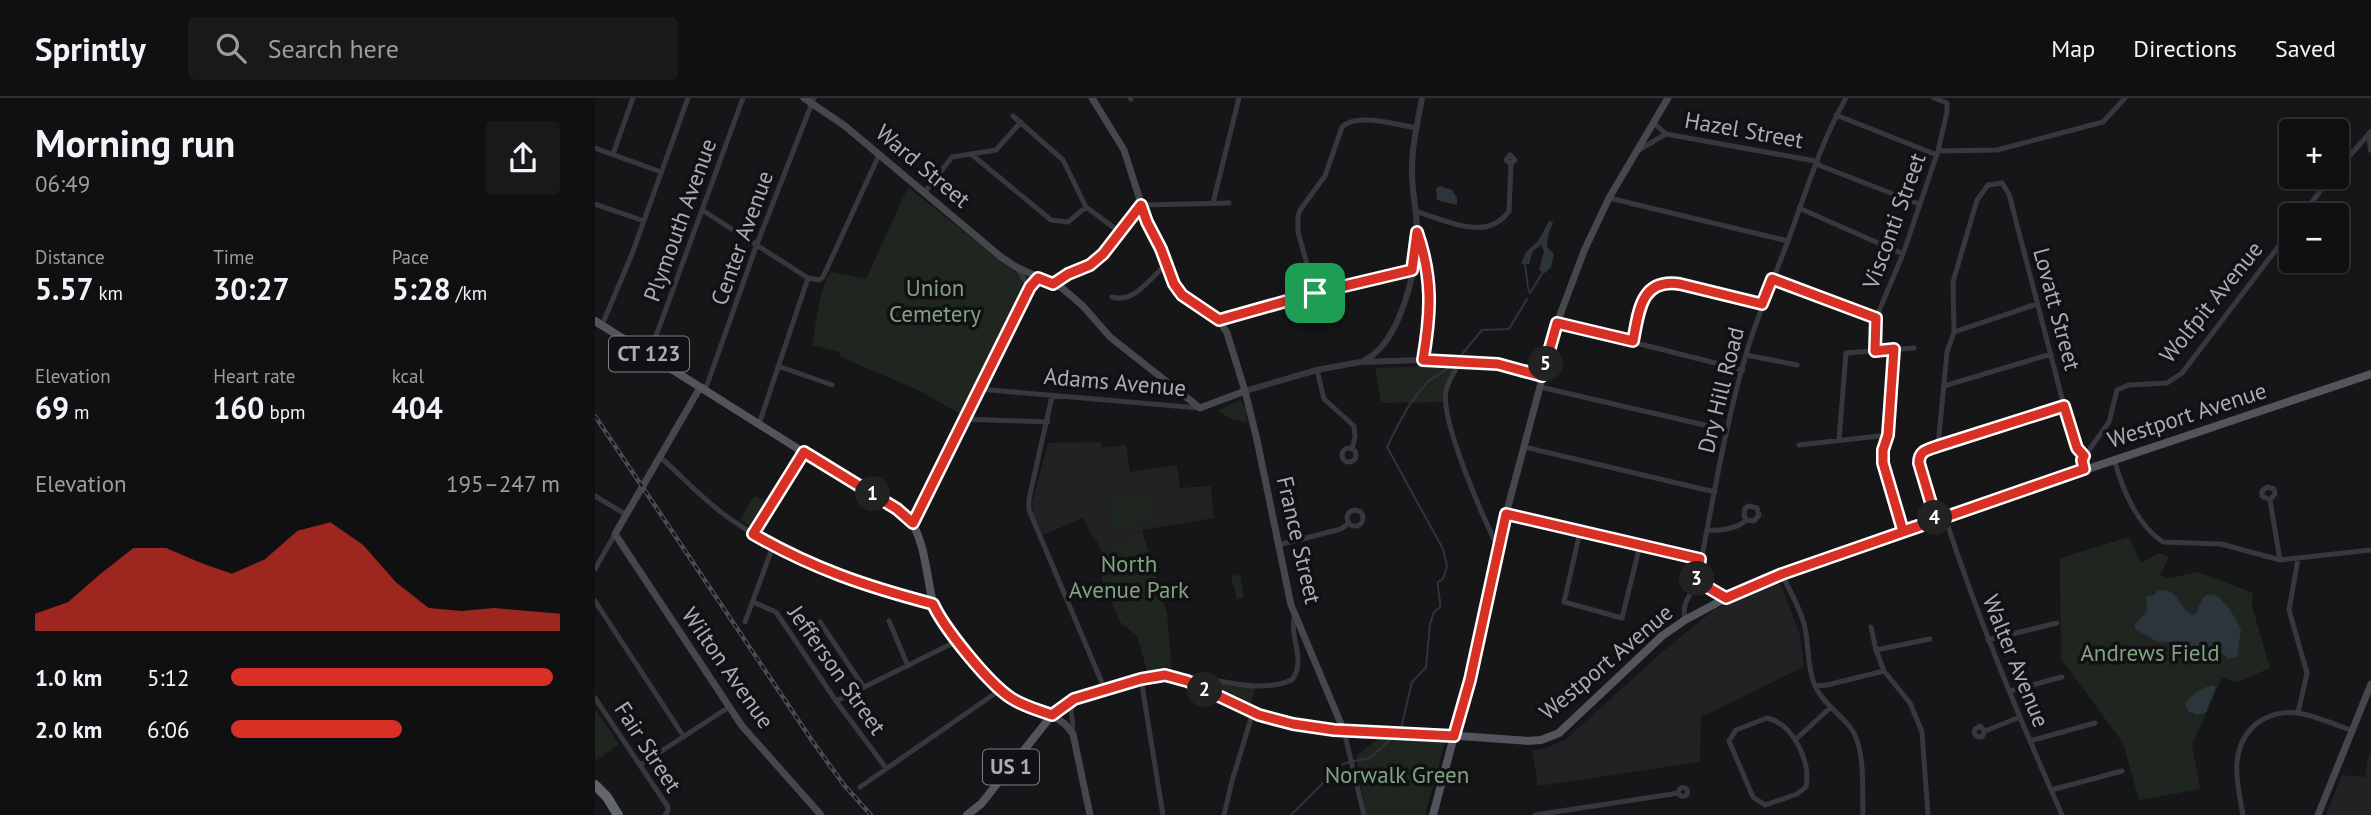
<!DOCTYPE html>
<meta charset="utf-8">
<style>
body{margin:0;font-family:"PT Sans",sans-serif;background:#19191b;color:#f1f3f6;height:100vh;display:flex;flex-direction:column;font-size:26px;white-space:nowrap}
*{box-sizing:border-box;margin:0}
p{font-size:23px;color:#9c9d9f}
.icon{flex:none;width:38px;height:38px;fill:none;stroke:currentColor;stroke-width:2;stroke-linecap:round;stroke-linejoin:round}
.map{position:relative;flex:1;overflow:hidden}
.details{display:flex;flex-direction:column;background:#101012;width:595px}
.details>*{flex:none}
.fabs{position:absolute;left:1684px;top:21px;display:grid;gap:14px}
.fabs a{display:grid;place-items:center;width:70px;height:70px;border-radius:7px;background:#101012;box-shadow:0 2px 5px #0004,0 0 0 2px #303032;font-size:35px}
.pin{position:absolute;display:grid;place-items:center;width:60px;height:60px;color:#fff;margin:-30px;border-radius:14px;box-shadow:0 4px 10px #0006}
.km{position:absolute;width:35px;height:35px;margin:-18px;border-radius:50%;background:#222;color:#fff;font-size:19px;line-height:35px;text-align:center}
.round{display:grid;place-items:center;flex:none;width:74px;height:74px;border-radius:7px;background:#19191b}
.summary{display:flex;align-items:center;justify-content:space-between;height:119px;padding:0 35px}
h1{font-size:38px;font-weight:700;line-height:52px}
.metrics{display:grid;grid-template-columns:repeat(3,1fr);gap:10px;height:119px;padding:7px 35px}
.metrics div{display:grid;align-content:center}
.metrics b{font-size:30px;font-weight:700}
.metrics small{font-size:19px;font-weight:400}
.metrics p{font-size:19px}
.chart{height:196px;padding:14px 35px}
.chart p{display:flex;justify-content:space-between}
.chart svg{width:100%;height:126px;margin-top:7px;fill:#d93025;opacity:.7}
ul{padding:0 35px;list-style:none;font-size:23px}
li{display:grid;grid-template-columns:112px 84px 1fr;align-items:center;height:52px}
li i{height:18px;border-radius:9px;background:#d93025}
header{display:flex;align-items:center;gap:42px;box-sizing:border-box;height:98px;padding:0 35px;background:#101012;border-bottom:2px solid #303032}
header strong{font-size:33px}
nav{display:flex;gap:38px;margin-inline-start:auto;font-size:24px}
.search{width:490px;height:63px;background:#19191b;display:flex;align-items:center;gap:18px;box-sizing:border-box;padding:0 24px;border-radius:7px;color:#9c9d9f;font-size:26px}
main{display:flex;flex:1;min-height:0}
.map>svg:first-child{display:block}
.built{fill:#222225}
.green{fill:#1e261f}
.water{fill:#2c353c}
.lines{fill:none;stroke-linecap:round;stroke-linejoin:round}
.stream{stroke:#2c353c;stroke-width:2}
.minor{stroke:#37383d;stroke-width:5}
.tertiary{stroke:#37383d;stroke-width:6}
.secondary{stroke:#45474d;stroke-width:7}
.primary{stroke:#53555c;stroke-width:8}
.motorway{stroke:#63666e;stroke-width:10}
.rail-casing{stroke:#4a4c52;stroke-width:4.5}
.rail{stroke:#111113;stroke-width:2;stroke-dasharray:5;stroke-linecap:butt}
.route-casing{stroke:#fff;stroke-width:14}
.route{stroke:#d93025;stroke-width:9}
.labels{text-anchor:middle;stroke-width:7;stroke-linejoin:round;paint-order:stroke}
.shield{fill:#111113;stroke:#7b7e86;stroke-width:2}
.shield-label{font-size:21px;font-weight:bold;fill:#a8adb8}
.street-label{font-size:23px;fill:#a8adb8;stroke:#111113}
.park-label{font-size:23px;fill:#7fa381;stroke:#111113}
</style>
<header>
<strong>Sprintly</strong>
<div class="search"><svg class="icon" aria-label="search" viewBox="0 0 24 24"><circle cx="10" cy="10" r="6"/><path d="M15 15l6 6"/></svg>Search here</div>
<nav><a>Map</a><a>Directions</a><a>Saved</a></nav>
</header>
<main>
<section class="details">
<div class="summary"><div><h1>Morning run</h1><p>06:49</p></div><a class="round"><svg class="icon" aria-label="share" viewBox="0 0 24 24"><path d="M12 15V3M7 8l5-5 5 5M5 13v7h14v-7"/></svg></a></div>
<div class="metrics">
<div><p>Distance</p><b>5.57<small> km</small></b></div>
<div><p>Time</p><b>30:27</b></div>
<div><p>Pace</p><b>5:28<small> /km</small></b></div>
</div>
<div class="metrics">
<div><p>Elevation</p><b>69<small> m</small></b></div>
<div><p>Heart rate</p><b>160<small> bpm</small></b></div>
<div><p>kcal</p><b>404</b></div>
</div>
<div class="chart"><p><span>Elevation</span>195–247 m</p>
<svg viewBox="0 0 160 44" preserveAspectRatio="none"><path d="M0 44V38L10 34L20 24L30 15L40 15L50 20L60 24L70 19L80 9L90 6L100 14L110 27L120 36L130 37L140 36L150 37L160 38V44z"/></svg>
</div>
<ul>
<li><b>1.0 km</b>5:12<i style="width:98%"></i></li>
<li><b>2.0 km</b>6:06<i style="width:52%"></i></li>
</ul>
</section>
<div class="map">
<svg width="1776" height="717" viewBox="0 0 1776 717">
<rect width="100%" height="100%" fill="#161618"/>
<!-- built -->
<path class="built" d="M 506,344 L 507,350 L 531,347 L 535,374 L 582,367 L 585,390 L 616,388 L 619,420 L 547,432 L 508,455 L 501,442 L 499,442 L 488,420 L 448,437 L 438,415 L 437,405 L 453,345 Z
M 1182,486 L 1186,487 L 1205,537 L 1209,569 L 1106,619 L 1105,664 L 943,688 L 937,652 L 948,651 L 970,642 L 1065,556 L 1120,511 Z
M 1774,655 L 1776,656 L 1776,717 L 1731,717 L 1747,677 L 1770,679 Z"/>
<!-- green -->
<path class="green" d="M 313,89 L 426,179 L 430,186 L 365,316 L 325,293 L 246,259 L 245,254 L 217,247 C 221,230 225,183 237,174 L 271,181 Z
M 856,267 L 858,272 L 849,304 L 786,305 L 780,270 Z
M 642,303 L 646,303 L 651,311 L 652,324 L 638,322 L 623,313 Z
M 553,395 L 558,423 L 517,430 L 513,401 Z
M 159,398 L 172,404 L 156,429 L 145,422 Z
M 547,432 L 572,516 L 577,570 L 552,573 L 542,538 L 525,524 L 507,482 L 508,455 Z
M 1534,439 L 1546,465 L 1564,455 L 1574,459 L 1565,477 L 1574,480 L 1603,474 L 1658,495 L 1657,508 L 1675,570 L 1642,584 L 1627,580 L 1597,647 L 1605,691 L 1544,702 L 1528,645 L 1466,561 L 1465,460 Z
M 645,477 L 649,500 L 642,501 L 636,478 Z
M 600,581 L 660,590 L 655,608 L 603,584 Z
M 0,611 L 24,646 L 1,663 L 0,661 Z
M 785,639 L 831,640 L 850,644 L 830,717 L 771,717 L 761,658 Z"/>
<!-- water -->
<path class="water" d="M 845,88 L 857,92 L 862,100 L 862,107 L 842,102 L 841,91 Z
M 954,123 L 958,124 L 953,138 L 952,149 L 959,156 L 956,169 L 950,175 L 944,172 L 949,153 L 946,147 L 938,153 L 934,166 L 926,166 L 931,154 L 943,143 Z
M 1571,492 C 1585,496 1585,512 1598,517 L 1602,515 C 1612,472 1638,514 1646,531 L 1642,559 L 1634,561 L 1621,551 L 1607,564 L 1601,564 L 1586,547 L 1579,544 L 1563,544 L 1540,531 L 1540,526 L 1552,513 L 1551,499 L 1559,497 L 1562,493 Z
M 1618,587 L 1621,589 L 1611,614 L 1602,617 L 1593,613 L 1590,606 C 1596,596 1607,590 1618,587 Z"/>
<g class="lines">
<!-- stream -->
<path class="stream" d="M 930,165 L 933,190 L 935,194
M 935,195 L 948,174
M 863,261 L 887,232 L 914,231 L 932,201
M 806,630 L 817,584 L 831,569 L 835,526 L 839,514 L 845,509 C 846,501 842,493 843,484 L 848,481 L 852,468 L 848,451 L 792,349 C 803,327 814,303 832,285 C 840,277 851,274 859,265
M 759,663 L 775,660 L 800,637
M 696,717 L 746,667 L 754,664"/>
<!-- minor -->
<path class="minor" d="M 535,0 L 536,1
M 1241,17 L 1342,57
M 418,18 L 468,62 L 491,109 L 526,135
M 1058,24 L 1071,36 L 1220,63 L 1226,68 L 1324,106
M 0,50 L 66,74
M 1042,53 L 1071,36
M 1343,53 L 1402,52 L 1508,24 L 1530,0
M 18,56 L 38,0
M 376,56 L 456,122 L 473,124 L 491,109
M 1741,73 L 1774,36
M 330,94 L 357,59 L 401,52 L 426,24
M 1014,100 L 1193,143
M 618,105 L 644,0
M 0,106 L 49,123
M 1204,110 L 1308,156
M 107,112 L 213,180 L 224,182 L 228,179 L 284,57
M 820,113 C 850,122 892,145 914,113 L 916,66 L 911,62 L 915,57 L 920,62 L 916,66
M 1707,117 L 1736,79
M 823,138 C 838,182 836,217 828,262
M 423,172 L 435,189
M 1177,181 L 1281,220
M 458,186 C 470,178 485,173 496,166 C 517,151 531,127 546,107 L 634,105
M 720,195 L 703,134 L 703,119 L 705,112 L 730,78 L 747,29 C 761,14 802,27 822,30
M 517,199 C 540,206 555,179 572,166
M 624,222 L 720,195 L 817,172
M 962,225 L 1148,272
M 7,227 L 37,156 L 93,0
M 1359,234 L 1442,206
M 1038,243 C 1044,215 1042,194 1074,184 L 1167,206
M 1299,251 L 1293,337 L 1288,352 L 1288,365 L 1308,433
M 1280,253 L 1281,220 L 1308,156 L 1343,53 L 1352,14 L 1352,5 L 1339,0
M 54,257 L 148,0
M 1151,257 L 1202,267
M 865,264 C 860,273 853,283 851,293 C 845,322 889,422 904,451
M 183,268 L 237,287
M 722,272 L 729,301 L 759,328 L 760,339 L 757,351
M 1349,288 L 1456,256
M 945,289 L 1131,332
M 107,290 L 112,287 L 162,146 L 219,0
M 384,291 L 604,310
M 457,298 L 434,401 L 434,412 L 510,592
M 369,321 L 453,324
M 164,326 L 213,180
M 1244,342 L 1251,255 L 1319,250
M 1204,347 L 1293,337
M 1343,348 L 1352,254 L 1359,234 L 1358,184 L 1382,102 L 1393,87 L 1407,85 L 1414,96 L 1469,308 L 1482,350 L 1488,358
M 929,349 L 1120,394
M747 357a7 7 0 1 1 14 0a7 7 0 1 1-14 0Z
M 65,359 C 88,379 109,403 134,420 C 196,464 265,487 338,506
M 1519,361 C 1527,390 1542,427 1568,444 L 1626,446 L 1685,462 L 1776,452
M 1489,371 L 1487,362 L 1514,324 L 1522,292 L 1534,287 L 1572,285 L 1587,275 L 1696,132
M 0,398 L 30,416
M 1675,402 L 1667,398 L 1667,393 L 1672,389 L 1679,391 L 1680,396 L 1675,402 L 1685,462
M752 420a8 8 0 1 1 16 0a8 8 0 1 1-16 0Z
M 911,416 L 1106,461
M 1350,419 C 1383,521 1424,619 1467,717
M 1341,422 L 1324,365 L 1326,354 L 1469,308
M 318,424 L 431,196 L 443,180
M 1113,432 C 1126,433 1141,431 1152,422 L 1159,423 L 1164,417 L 1162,410 L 1154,408 L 1150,410 L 1149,418 L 1152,422
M 985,434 L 969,504 L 1027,520 L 1045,447
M 158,436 L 210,354
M 683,447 L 746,431 L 754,425
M 0,471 L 20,436
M 1187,476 C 1195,494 1206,511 1210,530 C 1214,549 1212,570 1220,588 C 1227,604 1244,615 1255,629 C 1271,648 1267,692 1268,717
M 1102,483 L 1131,500
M 0,503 L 89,639
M 158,504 L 181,514 L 241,603 L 291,670
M 1090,522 C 1086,500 1099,497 1103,478 C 1118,403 1130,327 1152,253 C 1163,216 1179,180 1193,143 C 1211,94 1225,46 1251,0
M 294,523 L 313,568
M 150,524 L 178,448
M 225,524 L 268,588
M 1276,529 L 1281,552 L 1289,573 L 1315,605 L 1327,634 L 1333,717
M 1393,542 L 1462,525
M 1281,552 L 1335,541
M 578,577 C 617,577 659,598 697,582 C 712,561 693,539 700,516
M 546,581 L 568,717
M 1220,588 L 1232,587 L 1289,573
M 1415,593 L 1467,579
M 0,600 L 73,709 L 73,713 L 70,717
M 241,603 L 362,543
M 1703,615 L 1712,575 L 1694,512 L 1703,461
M 1172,620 C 1198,626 1216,663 1211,689 L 1202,696 L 1170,707 L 1158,699 L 1134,643 L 1141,632 Z
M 749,633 L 769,717
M 1390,633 L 1385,628 L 1380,631 L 1379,634 L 1381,638 L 1387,639 L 1390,633 L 1425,619
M 477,634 C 480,624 473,613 478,603
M 1200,642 L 1236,609
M 1435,643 L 1500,625
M 45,667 L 134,609
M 265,689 L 405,592
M1083.5 694a4.5 4.5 0 1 1 9 0a4.5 4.5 0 1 1-9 0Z
M 1456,692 L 1527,673
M 629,717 L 637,683 L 658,614
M 940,717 L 1084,695
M 1648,717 C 1642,685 1633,650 1661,626 C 1673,617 1686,613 1702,615 C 1720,617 1740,627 1758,633"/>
<!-- tertiary -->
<path class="tertiary" d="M 1776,34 L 1774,36 L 1776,52
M 770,262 C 805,245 823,170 822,133 C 822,112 816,90 817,69 C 817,46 823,23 827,0
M 650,293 L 722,272 L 765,264 L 828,262 L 891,265 L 947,278"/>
<!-- secondary -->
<path class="secondary" d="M 209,0 L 250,28 L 406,159 L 421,169 L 467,190 L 488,208 L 515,239 L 605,310 L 650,293
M 497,0 L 529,52 L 552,124 L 566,151 L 579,186 L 587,196 L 624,222 L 632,235 L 650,293 L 662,342 L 696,507 L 749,633
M 107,290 L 103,293 L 20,436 L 147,628 L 226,717
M 457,617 L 470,626 L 478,636 L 495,717
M 859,638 L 875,582 L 911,416 L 962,225 L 989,153 L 1014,100 L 1073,0
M 1723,717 L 1776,586"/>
<!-- primary -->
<path class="primary" d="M 0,223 L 313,420 C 329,437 332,479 337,501 C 343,524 397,588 417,601 C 429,609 444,612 457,617
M 372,717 L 386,706 L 457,617 L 479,601 L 546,581 L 570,577 L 592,583 L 664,617 L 709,628 L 739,632 L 809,634 L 933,643 L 946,642 L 964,635 L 1067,538 L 1090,522 L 1131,500 L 1187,476 L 1308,433 L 1776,276
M 838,717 L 859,638"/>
<!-- motorway -->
<path class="motorway" d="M 0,687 L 12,699 L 23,717"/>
<defs>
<path id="rail" d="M 0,318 L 218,644 L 249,687 L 276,717"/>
</defs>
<!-- rail casing -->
<use href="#rail" class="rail-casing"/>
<!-- rail -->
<use href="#rail" class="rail"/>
</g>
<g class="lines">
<defs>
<path id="route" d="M 720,195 L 624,222 L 587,197 L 579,186 L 566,151 L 552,124 L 546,107 L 508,156 L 495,167 L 473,176 L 458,186 L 443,180 L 435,189 L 318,425 L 302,411 L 209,354 L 158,436 C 219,471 270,488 338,506 C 349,530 393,585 416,600 C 428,608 443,612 457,617 L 479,601 L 546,581 L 570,577 L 592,583 L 664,617 L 698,626 L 739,632 L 859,638 L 875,582 L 911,416 L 1105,461 L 1102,483 L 1131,500 L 1187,476 L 1489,371 L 1487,362 L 1489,358 L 1482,350 L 1469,308 L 1343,348 C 1333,352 1324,352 1324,365 L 1341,422 L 1308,433 L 1288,365 L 1288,352 L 1293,337 L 1299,251 L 1280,253 L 1281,220 L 1177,181 L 1167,206 L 1085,186 C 1045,180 1044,214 1038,243 L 962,225 L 947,278 L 903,266 L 828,262 C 836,215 838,180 822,134 L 817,172 L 720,195"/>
</defs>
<!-- route casing -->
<use href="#route" class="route-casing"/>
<!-- route -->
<use href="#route" class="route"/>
</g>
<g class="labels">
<!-- shield labels -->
<g class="shield">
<rect x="14" y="238.5" width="80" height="35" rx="5"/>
<rect x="388" y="651.5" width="56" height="35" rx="5"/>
</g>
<g class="shield-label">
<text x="54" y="263">CT 123</text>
<text x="416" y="676">US 1</text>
</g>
<!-- street labels -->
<g class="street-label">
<text transform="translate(1149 32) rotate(10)" y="8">Hazel Street</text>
<text transform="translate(328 68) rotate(40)" y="8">Ward Street</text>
<text transform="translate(85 122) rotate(-70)" y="8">Plymouth Avenue</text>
<text transform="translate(1299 123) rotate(-70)" y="8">Visconti Street</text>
<text transform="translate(147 140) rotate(-70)" y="8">Center Avenue</text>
<text transform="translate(1616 204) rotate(-51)" y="8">Wolfpit Avenue</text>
<text transform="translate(1462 211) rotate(75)" y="8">Lovatt Street</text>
<text transform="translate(520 284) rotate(5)" y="8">Adams Avenue</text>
<text transform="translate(1126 292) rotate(-76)" y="8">Dry Hill Road</text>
<text transform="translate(1592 317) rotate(-18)" y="8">Westport Avenue</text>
<text transform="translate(704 442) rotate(77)" y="8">France Street</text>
<text transform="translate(1421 563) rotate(68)" y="8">Walter Avenue</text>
<text transform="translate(1011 564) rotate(-40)" y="8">Westport Avenue</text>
<text transform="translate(133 570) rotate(55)" y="8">Wilton Avenue</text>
<text transform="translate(242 572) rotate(55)" y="8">Jefferson Street</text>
<text transform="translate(53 649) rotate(57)" y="8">Fair Street</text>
</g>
<!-- park labels -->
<g class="park-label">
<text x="340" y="198">Union<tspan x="340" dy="26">Cemetery</tspan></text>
<text x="534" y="474">North<tspan x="534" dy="26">Avenue Park</tspan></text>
<text x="1555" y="563">Andrews Field</text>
<text x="802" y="685">Norwalk Green</text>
</g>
</g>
</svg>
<div class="fabs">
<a>+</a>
<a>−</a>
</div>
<div class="pin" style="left:720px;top:195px;background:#1e9e55"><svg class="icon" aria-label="arrive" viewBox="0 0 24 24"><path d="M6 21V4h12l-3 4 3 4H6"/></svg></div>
<b class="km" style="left:278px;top:396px">1</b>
<b class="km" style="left:610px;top:592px">2</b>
<b class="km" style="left:1102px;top:481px">3</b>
<b class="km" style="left:1340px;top:420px">4</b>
<b class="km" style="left:951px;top:266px">5</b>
</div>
</main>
